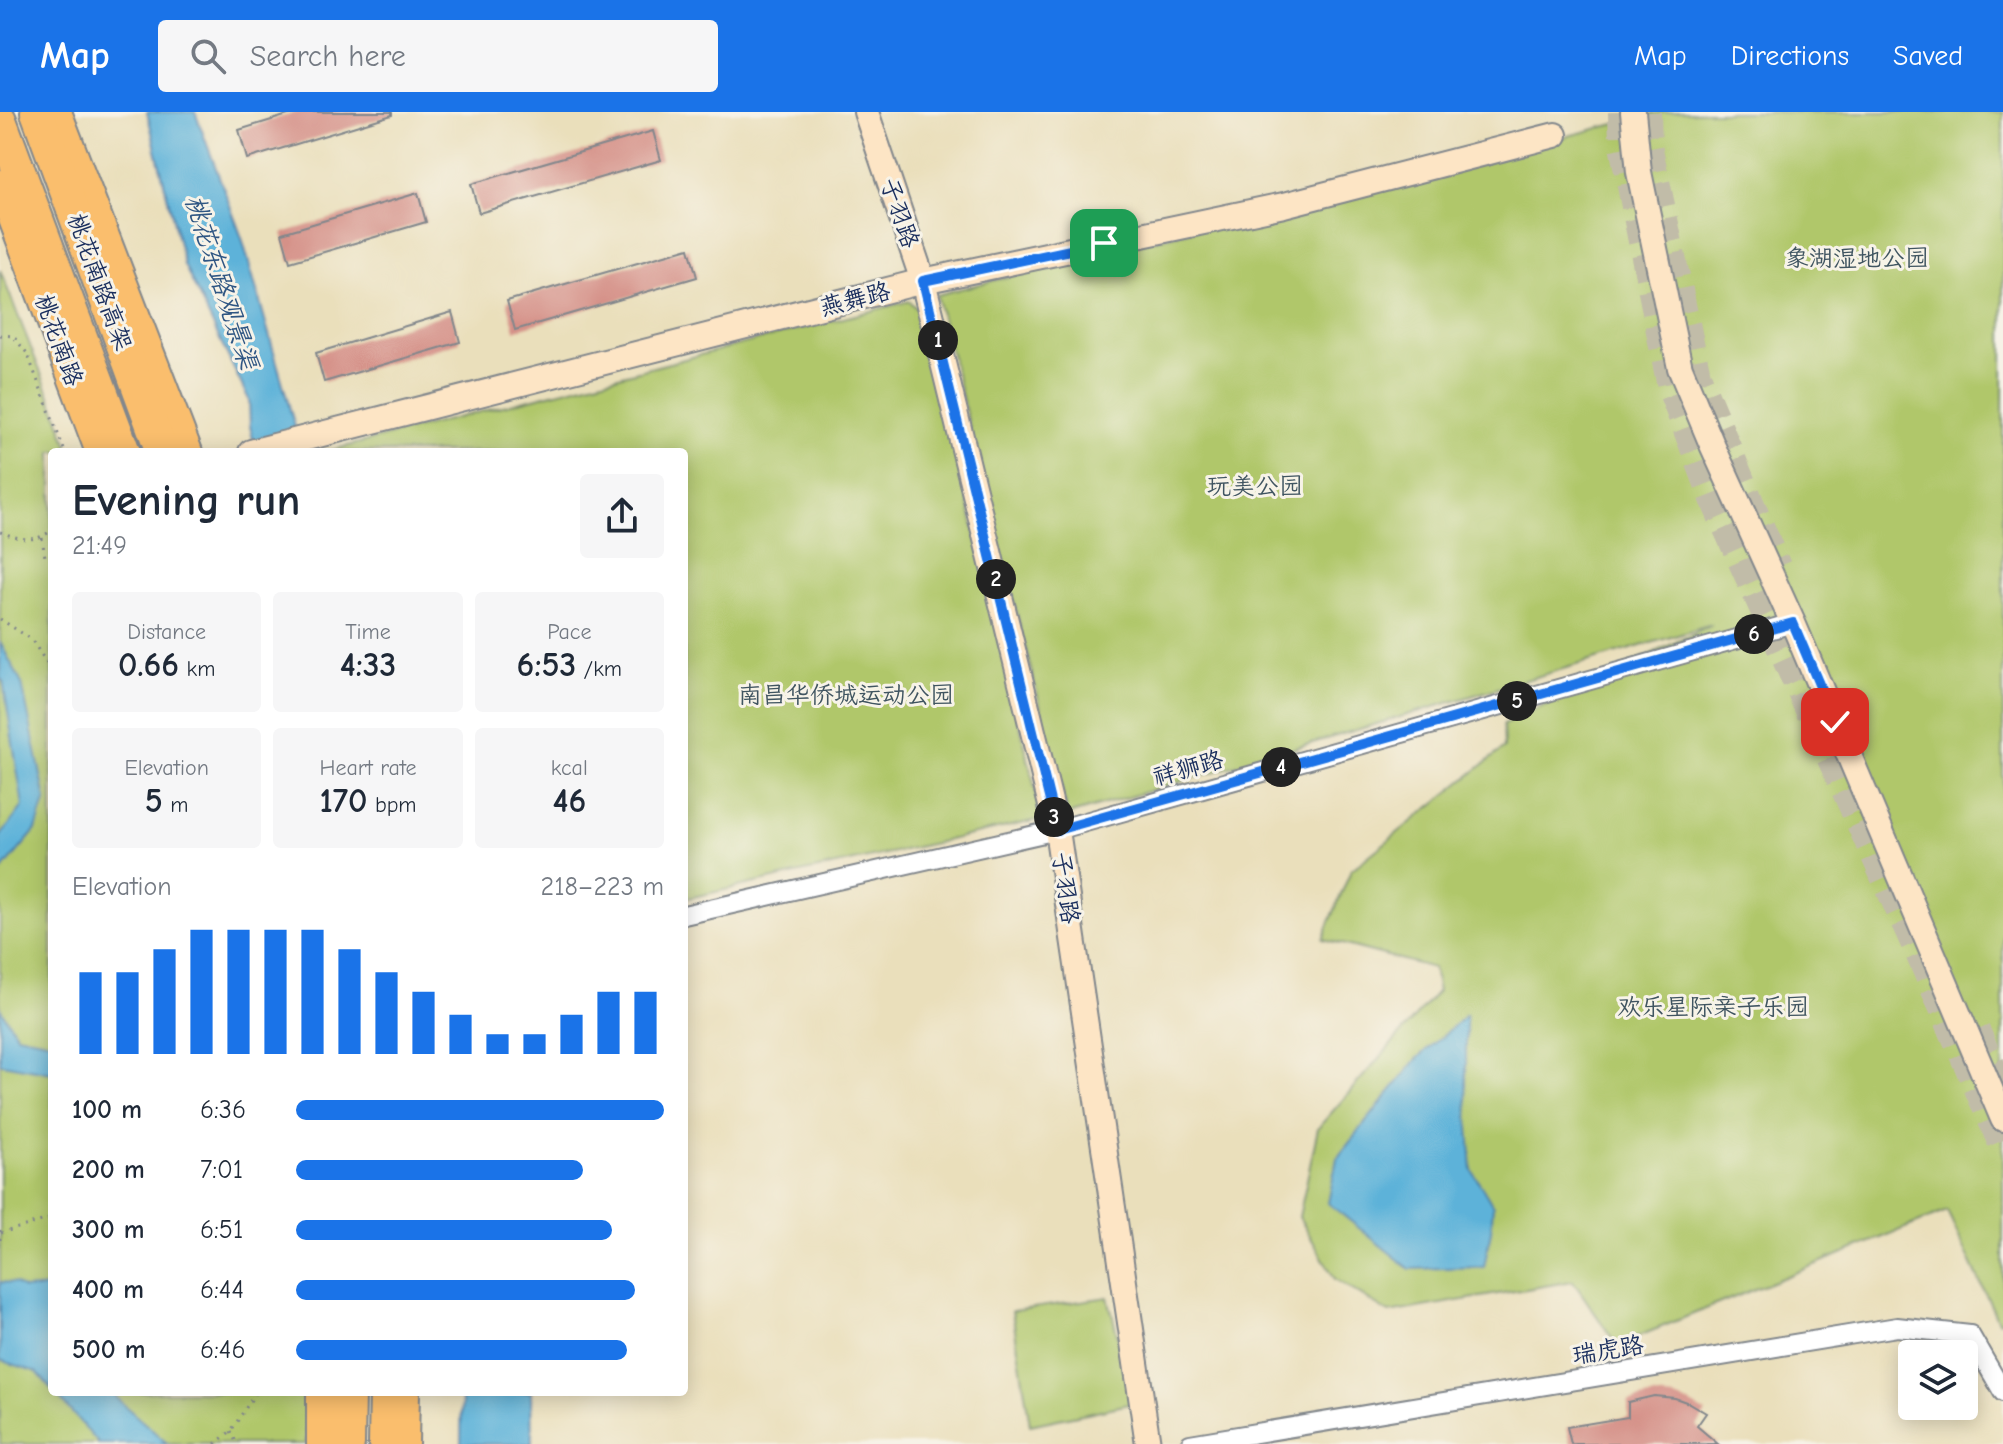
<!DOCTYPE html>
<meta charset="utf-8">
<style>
body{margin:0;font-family:"Comic Neue","LXGW WenKai TC",sans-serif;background:#f6f6f7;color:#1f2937;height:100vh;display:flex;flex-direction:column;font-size:30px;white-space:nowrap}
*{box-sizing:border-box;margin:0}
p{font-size:26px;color:#747a83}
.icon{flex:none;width:44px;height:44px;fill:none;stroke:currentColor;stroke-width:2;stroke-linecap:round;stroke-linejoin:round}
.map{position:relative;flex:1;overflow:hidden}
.side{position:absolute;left:48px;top:336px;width:640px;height:948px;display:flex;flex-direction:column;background:#fff;border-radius:8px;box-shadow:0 4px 20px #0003}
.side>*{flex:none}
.controls{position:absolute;left:1898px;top:1228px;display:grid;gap:16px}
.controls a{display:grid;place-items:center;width:80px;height:80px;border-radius:8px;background:#fff;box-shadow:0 4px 20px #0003;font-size:40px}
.pin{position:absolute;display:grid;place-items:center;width:68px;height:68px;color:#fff;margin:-34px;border-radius:16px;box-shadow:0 4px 12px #0006}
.km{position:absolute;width:40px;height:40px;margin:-20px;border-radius:50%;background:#222;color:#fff;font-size:22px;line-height:40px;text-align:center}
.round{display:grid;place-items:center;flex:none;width:84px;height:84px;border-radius:8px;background:#f6f6f7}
.overview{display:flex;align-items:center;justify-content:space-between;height:136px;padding:0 24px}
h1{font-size:44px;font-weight:800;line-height:60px}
.metrics{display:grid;grid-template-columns:repeat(3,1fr);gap:12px;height:136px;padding:8px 24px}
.metrics div{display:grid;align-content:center;border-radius:8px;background:#f6f6f7;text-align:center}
.metrics b{font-size:34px;font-weight:800}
.metrics small{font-size:22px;font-weight:400}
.metrics p{font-size:22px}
.chart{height:224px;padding:16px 24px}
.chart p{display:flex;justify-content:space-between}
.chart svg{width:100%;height:144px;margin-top:8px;stroke:#1a73e8;stroke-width:6}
ul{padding:0 24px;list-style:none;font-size:26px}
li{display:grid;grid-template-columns:128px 96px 1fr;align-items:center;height:60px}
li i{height:20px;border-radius:10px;background:#1a73e8}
header{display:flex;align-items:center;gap:48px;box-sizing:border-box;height:112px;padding:0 40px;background:#1a73e8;color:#fff}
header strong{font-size:38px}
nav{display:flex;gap:44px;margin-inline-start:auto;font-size:28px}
.search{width:560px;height:72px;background:#f6f6f7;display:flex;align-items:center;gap:20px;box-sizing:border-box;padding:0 28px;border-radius:8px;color:#747a83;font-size:30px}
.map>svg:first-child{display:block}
.green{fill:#b0c76b;stroke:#667b64;stroke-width:2}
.water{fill:#5db2d9;stroke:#3c709c;stroke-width:2}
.building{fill:#d59188}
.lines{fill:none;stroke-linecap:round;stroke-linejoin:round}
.secondary-tunnel{stroke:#c1bca8;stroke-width:24;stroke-dasharray:24 12;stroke-linecap:butt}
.street-casing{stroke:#82878c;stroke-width:22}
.secondary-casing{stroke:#82878c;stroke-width:28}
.primary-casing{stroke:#82878c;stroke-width:32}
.highway-casing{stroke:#82878c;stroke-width:36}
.path{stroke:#82878c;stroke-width:3;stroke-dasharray:2 6;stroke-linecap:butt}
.street{stroke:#fff;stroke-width:18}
.secondary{stroke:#fde5c5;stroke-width:24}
.primary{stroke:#fabe6d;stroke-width:28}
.highway{stroke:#fabe6d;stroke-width:32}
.route-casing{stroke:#fff;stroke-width:16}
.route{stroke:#1a73e8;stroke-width:10}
.labels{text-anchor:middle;stroke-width:6;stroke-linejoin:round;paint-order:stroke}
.street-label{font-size:24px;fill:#1b2f5e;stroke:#f7f3e8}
.park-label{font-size:24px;fill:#405561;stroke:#f7f3e8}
.water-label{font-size:26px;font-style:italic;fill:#2f5683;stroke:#f7f3e8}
</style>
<header>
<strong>Map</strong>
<div class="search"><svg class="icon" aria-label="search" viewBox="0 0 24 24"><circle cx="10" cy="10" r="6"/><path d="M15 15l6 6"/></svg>Search here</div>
<nav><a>Map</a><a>Directions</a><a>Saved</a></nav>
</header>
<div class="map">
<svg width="2003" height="1332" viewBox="0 0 2003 1332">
<rect width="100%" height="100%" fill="#f7f3e8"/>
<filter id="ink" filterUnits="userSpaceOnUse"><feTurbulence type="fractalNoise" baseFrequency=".0125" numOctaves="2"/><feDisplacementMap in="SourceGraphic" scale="16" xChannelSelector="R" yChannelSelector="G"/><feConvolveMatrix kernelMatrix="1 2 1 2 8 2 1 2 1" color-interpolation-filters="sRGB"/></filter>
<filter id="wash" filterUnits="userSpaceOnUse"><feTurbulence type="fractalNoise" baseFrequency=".006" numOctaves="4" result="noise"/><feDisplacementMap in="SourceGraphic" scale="32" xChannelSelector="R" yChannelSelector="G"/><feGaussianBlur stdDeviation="1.8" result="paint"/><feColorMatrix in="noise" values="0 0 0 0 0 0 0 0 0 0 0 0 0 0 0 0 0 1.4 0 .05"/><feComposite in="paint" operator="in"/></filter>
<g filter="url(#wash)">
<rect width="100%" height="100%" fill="#eadfbb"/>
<!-- green -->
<path class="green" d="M 1663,0 L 2003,0 L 2003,1207 L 1998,1209 L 1947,1099 L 1617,1233 L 1573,1169 L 1389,1201 L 1335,1167 L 1299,1105 L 1318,1016 L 1438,879 L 1433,856 L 1323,827 L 1351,758 L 1504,636 L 1503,613 L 1712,513 L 1068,703 L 936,183 Z
M 0,158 L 56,299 L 70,340 L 52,340 L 52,1280 L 306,1280 L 306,1332 L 0,1332 Z
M 909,189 L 925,205 L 1042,707 L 684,787 L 684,340 L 325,340 Z
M 1108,1185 L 1134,1291 L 1030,1313 L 1012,1199 Z"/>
<!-- water -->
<path class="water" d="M 147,0 L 195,0 L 242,126 L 302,340 L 256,340 L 250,314 L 249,288 L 184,153 Z
M 0,530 L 22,572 L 46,687 L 36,718 L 0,761 L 0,725 L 23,694 L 3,569 L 0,567 Z
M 0,896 L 17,923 L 52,930 L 52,961 L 2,952 L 0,951 Z
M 1466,903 L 1466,973 L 1472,1058 L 1493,1094 L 1491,1119 L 1484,1155 L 1410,1157 L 1328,1091 L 1337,1046 L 1417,947 Z
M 0,1170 L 15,1171 L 23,1177 L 52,1175 L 52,1278 L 37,1260 L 0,1248 Z
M 54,1280 L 113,1280 L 116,1286 L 168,1332 L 99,1332 Z
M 462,1280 L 531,1280 L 532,1332 L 461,1332 Z"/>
<g id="blocks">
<!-- building -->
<path class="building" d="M 298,0 L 392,0 L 392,3 L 247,47 L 239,18 Z
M 653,19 L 661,48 L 479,101 L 471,72 Z
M 418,81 L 426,110 L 290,150 L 282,121 Z
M 689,136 L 697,165 L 515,218 L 507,189 Z
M 452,200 L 460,230 L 324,270 L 316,241 Z
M 1654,1284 L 1675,1286 L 1689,1291 L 1706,1301 L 1697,1314 L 1718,1332 L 1571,1332 L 1567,1315 L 1628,1305 L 1628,1290 Z"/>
</g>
</g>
<g filter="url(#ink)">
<use href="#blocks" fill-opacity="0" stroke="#82878c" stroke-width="2"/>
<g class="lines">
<!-- secondary-tunnel -->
<path class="secondary-tunnel" d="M 1620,0 L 1621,34 L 1670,280 L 1715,395 L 1917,842 L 2003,1039
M 1649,0 L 1650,32 L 1699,263 L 1779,454
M 1978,918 L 2003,974"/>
<defs>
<path id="street" d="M 684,803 L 1057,718 L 1793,511
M 1190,1332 L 1897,1215 L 1970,1223 L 2003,1280"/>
<path id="secondary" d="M 866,0 L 923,169 L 1057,718 L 1148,1332
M 1633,0 L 1639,60 L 1680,256 L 1713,335 L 1793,511 L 2003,1007
M 251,340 L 923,169 L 1284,93 L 1555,23"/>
<path id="primary" d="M 57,0 L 188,340
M 0,72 L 100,340
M 321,1332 L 321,1280
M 404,1332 L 405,1280"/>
<path id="highway" d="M 37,0 L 162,340
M 0,8 L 124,340
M 348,1332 L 349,1280
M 385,1332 L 386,1280"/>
</defs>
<!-- street casing -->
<use href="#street" class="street-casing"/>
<!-- secondary casing -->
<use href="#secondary" class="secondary-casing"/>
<!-- primary casing -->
<use href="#primary" class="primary-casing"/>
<!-- highway casing -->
<use href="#highway" class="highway-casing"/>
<!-- path -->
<path class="path" d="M 0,223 L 13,224 L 27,241 L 65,340
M 0,420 C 20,427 35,432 52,418
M 42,426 L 45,445 L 52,446
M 0,507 L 31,527 L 52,559
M 0,1118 L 0,1134
M 1,1121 L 52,1106
M 0,1318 L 0,1323
M 231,1319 L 237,1332
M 215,1332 L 231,1319 L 256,1280"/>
<!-- street -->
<use href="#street" class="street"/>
<!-- secondary -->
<use href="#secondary" class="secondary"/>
<!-- primary -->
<use href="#primary" class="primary"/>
<!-- highway -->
<use href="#highway" class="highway"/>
</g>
</g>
<g class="lines" filter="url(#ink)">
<defs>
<path id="route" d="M 1104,131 L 923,169 L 1057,718 L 1793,511 L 1835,610"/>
</defs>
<!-- route casing -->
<use href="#route" class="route-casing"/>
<!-- route -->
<use href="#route" class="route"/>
</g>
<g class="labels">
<!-- street labels -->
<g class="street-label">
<text transform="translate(900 101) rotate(71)" y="8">子羽路</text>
<text transform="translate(100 170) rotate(70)" y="8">桃花南路高架</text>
<text transform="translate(855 187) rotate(-14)" y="8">燕舞路</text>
<text transform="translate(59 228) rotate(70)" y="8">桃花南路</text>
<text transform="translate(1188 656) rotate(-16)" y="8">祥狮路</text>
<text transform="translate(1066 776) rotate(82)" y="8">子羽路</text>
<text transform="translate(1608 1238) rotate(-9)" y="8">瑞虎路</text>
</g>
<!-- park labels -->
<g class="park-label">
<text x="1857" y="154">象湖湿地公园</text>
<text x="1255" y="382">玩美公园</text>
<text x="846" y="591">南昌华侨城运动公园</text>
<text x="1713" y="903">欢乐星际亲子乐园</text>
</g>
<!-- water labels -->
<g class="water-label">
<text transform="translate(222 170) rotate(72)" y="9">桃花东路观景渠</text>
</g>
</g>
</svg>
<div class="controls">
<a><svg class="icon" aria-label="layers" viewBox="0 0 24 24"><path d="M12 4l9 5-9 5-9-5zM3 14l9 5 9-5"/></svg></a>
</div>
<div class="pin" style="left:1104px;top:131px;background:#1e9e55"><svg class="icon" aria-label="arrive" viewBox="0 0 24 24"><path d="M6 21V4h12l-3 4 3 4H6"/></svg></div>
<div class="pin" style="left:1835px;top:610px;background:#d93025"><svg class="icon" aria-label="check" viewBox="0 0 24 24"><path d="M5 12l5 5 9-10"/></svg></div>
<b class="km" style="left:938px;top:228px">1</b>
<b class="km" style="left:996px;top:467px">2</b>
<b class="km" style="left:1054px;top:705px">3</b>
<b class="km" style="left:1281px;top:655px">4</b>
<b class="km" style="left:1517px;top:589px">5</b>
<b class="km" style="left:1754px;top:522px">6</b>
<section class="side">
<div class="overview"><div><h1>Evening run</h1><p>21:49</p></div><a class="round"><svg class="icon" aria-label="share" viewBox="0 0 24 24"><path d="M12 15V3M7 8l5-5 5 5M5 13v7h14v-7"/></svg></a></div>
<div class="metrics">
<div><p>Distance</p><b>0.66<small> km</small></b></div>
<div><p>Time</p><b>4:33</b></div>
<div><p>Pace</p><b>6:53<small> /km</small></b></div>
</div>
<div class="metrics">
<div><p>Elevation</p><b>5<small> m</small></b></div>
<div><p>Heart rate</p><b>170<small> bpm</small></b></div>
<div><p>kcal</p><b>46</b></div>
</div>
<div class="chart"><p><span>Elevation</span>218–223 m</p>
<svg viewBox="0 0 160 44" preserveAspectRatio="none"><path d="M5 44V19M15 44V19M25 44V12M35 44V6M45 44V6M55 44V6M65 44V6M75 44V12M85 44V19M95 44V25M105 44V32M115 44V38M125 44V38M135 44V32M145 44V25M155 44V25"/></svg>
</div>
<ul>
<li><b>100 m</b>6:36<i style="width:100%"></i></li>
<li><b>200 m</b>7:01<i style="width:78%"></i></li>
<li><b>300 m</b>6:51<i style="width:86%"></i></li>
<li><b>400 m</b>6:44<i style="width:92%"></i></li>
<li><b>500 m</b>6:46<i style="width:90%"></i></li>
</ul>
</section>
</div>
